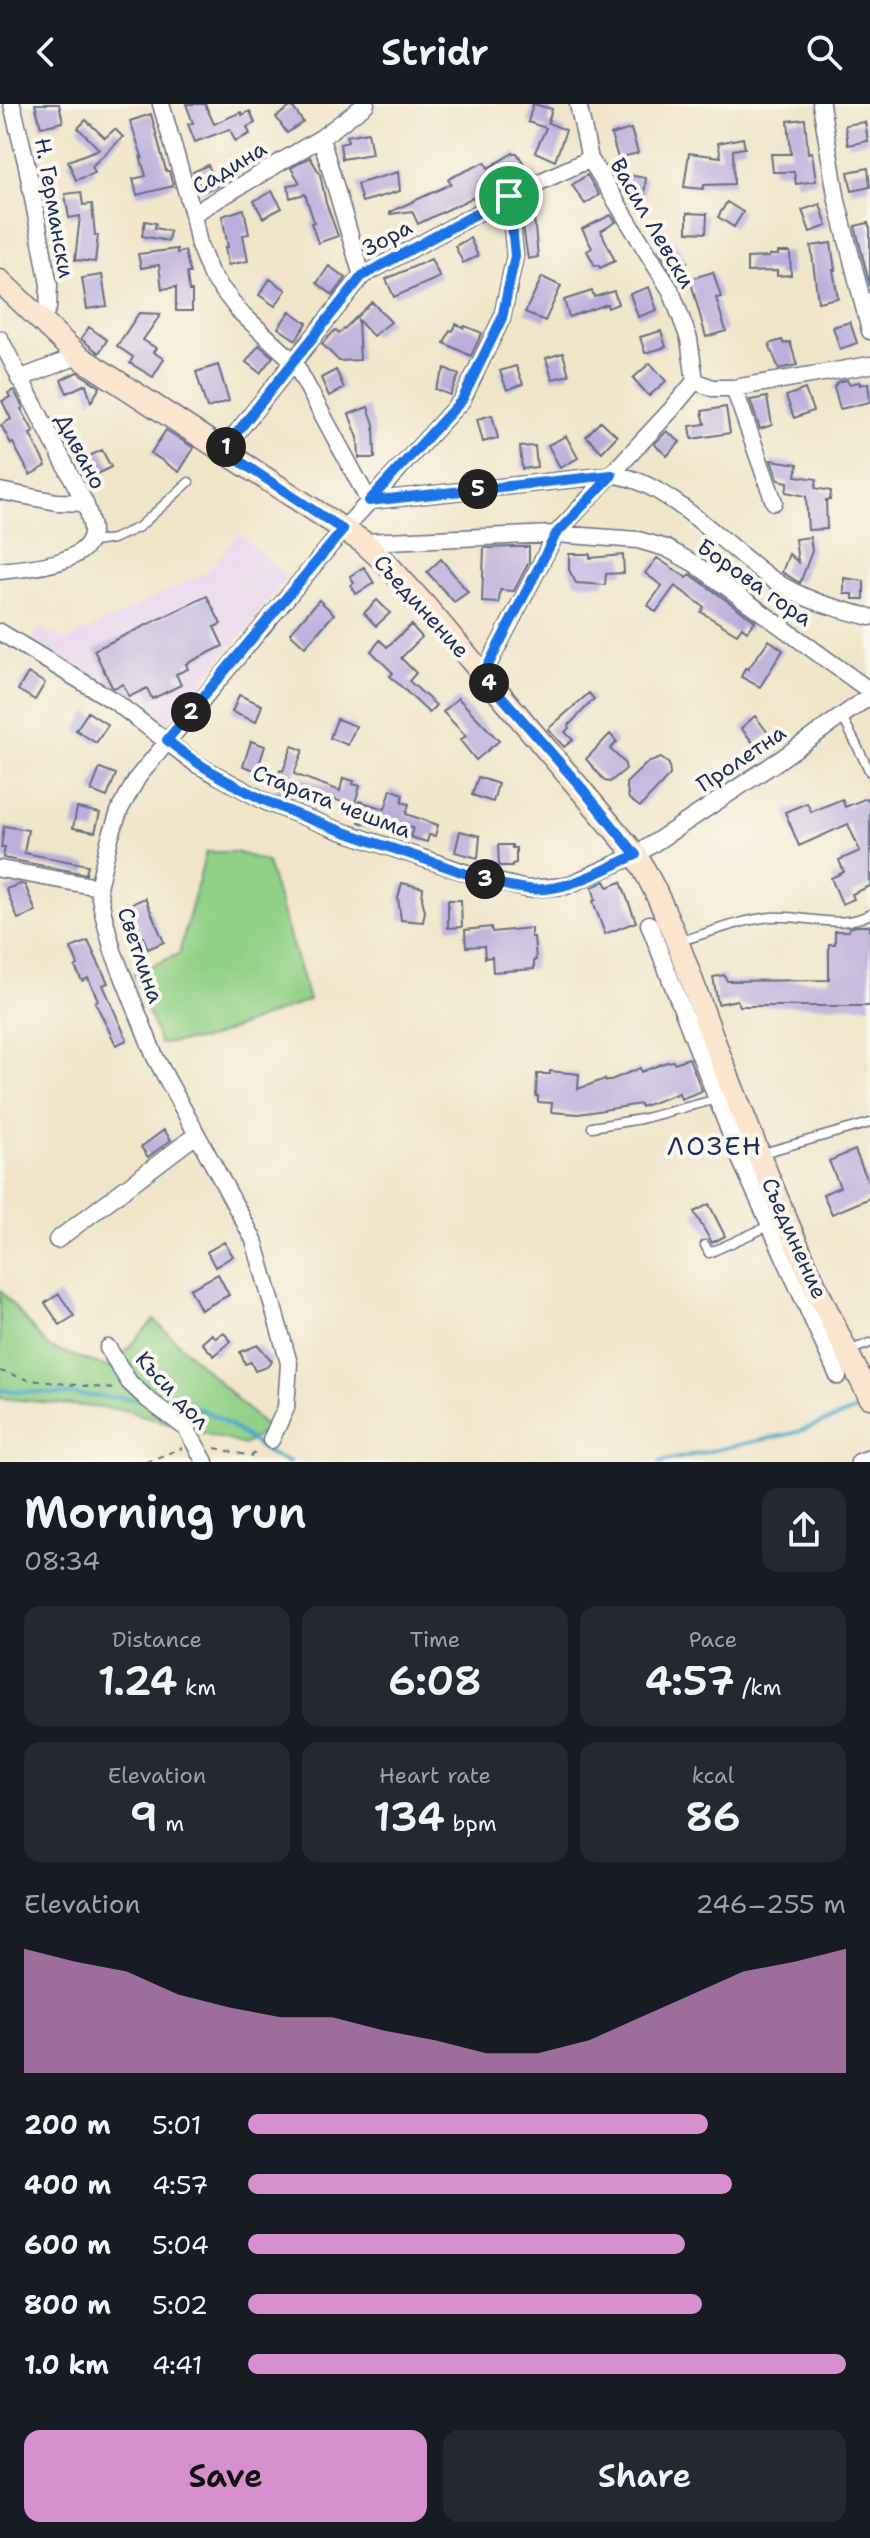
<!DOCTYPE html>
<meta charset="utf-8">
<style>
body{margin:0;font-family:"Shantell Sans",sans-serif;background:#242831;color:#f1f3f6;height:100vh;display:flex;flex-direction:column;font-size:30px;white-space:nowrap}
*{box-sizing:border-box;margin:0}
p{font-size:26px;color:#9ea1a6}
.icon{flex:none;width:44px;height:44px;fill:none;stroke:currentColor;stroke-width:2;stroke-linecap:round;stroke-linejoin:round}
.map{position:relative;height:1358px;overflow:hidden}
.panel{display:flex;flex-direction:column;background:#171b24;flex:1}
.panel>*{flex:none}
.pin{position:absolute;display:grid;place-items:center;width:68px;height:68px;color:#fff;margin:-34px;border:4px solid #fff;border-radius:50%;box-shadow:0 2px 8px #0007}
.km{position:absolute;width:40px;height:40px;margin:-20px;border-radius:50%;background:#222;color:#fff;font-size:22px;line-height:40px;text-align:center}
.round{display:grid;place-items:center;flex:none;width:84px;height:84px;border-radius:16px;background:#242831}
.overview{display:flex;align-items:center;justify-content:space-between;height:136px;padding:0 24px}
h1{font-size:44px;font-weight:600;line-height:60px}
.metrics{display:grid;grid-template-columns:repeat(3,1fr);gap:12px;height:136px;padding:8px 24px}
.metrics div{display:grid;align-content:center;border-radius:16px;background:#242831;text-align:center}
.metrics b{font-size:40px;font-weight:600}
.metrics small{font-size:22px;font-weight:400}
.metrics p{font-size:22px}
.chart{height:224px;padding:16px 24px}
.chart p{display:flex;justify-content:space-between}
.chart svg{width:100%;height:144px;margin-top:8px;fill:#d690ce;opacity:.7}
.cta{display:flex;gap:16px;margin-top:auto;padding:16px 24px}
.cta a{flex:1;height:92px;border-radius:16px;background:#d690ce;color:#111;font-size:32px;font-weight:600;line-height:92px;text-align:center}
.cta a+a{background:#242831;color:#f1f3f6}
ul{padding:0 24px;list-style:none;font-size:26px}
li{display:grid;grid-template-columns:128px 96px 1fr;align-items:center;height:60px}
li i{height:20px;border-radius:10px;background:#d690ce}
header{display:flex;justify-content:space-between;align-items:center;height:104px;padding:0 24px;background:#171b24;font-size:36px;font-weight:600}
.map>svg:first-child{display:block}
.built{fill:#e8d2ee}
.green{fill:#91d086;stroke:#568072;stroke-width:2}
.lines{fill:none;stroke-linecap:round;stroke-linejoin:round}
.stream{stroke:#4ba8c9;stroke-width:4}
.building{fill:#bcaedc}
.lane-casing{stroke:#666f83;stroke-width:11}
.street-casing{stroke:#666f83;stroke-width:19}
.secondary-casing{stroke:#666f83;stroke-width:25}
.path{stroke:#666f83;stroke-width:2;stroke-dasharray:6 6;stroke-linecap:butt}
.lane{stroke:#fff;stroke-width:8}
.street{stroke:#fff;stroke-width:16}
.secondary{stroke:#fce5cf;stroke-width:22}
.route-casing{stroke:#fff;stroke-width:16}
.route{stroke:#1a73e8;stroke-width:10}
.labels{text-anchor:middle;stroke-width:8;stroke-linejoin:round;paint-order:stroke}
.street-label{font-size:22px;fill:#1b2f5e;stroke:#fbf7ec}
.quarter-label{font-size:26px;letter-spacing:2px;fill:#1b2f5e;stroke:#fbf7ec}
</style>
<header><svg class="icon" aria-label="back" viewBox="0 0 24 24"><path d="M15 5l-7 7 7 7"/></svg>Stridr<svg class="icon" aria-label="search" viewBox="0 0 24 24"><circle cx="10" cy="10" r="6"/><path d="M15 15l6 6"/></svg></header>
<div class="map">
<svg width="870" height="1358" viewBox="0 0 870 1358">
<rect width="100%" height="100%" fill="#fbf7ec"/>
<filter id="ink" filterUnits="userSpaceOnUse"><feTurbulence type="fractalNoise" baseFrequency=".0125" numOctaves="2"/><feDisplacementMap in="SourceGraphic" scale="16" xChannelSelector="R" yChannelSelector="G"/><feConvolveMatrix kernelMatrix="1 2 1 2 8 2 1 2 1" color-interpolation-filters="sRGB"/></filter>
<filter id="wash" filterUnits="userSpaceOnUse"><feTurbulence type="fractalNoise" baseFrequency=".006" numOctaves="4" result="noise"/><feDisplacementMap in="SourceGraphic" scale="32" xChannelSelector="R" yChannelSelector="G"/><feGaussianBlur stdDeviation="1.8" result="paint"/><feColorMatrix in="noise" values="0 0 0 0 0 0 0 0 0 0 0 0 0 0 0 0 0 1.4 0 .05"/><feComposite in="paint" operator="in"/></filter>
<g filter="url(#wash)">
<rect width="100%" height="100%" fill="#f1e5c9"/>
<!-- built -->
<path class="built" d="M 239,429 L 287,474 L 166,622 L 32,536 L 39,523 L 65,537 L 206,469 Z"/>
<!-- green -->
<path class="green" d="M 206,748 L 236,748 L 267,758 L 309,896 L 207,935 L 160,940 L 134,869 L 179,850 Z
M 0,1186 L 48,1243 L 110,1264 L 154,1216 L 268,1325 L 244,1341 L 124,1306 L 0,1294 Z"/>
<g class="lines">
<!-- stream -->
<path class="stream" d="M 0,1286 L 140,1295
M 160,1297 C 195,1299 213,1309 241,1329 C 257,1340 269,1353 289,1358
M 660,1358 L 794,1329 L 868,1302"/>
</g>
<g id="blocks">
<!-- building -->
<path class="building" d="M 35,0 L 59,0 L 63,18 L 41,23 Z
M 186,0 L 205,0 L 214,20 L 241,8 L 242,11 L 250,7 L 255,19 L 247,23 L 250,30 L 235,37 L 230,25 L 195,38 L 188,20 L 193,19 Z
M 533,0 L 552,5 L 548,19 L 566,26 L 555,57 L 535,48 L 546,24 L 528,18 Z
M 292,2 L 303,18 L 287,29 L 276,13 Z
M 151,10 L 166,67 L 169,67 L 173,82 L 137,91 L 133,75 L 146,72 L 140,52 L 143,55 L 130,17 Z
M 805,15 L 808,49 L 812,48 L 816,77 L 796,80 L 794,68 L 773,68 L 771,50 L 791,50 L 788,17 Z
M 86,16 L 105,34 L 115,25 L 123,33 L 92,62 L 95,69 L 76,76 L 68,57 L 99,45 L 78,24 Z
M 865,18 L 868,37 L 848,41 L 845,21 Z
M 631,25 L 638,49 L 618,54 L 611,31 Z
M 368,28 L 372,50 L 342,55 L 340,40 L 348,38 L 347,32 Z
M 743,34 L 745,44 L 733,46 L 734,80 L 704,81 L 703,85 L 684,83 L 689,49 L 721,53 L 718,39 Z
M 513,49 L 517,49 L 527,65 L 507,77 L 418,120 L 412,107 L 390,110 L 390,108 L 451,80 L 448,75 L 485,58 L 488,64 Z
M 310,53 L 320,70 L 326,99 L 338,132 L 318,139 L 311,119 L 314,118 L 305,90 L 290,94 L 288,81 L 300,79 L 291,64 Z
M 208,61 L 217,82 L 202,88 L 193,68 Z
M 868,64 L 870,83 L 852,87 L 848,68 Z
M 398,68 L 400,87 L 362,98 L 357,80 Z
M 622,70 L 646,74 L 644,91 L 624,89 L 620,84 Z
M 587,71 L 599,91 L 585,100 L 572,81 Z
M 272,87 L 282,104 L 263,114 L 254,97 Z
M 81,88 L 83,101 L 92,100 L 95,131 L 98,131 L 95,158 L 75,156 L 80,112 L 69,114 L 65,90 Z
M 727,98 L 743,108 L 734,123 L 718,113 Z
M 820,100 L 827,122 L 810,128 L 802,106 Z
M 244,105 L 249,130 L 243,131 L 248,157 L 228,161 L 225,143 L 228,143 L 222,112 Z
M 687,109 L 707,110 L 706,129 L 687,128 Z
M 611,111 L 616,118 L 601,127 L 615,157 L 600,164 L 598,161 L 595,162 L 587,147 L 592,144 L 582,125 Z
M 534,114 L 538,153 L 528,155 L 522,116 Z
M 145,117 L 156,119 L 155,124 L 170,127 L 168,137 L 142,132 Z
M 868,119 L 870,125 L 870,182 L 855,122 Z
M 470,134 L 478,152 L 463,159 L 455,142 Z
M 674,136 L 687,159 L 672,168 L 659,146 Z
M 831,139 L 835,166 L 833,166 L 838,194 L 818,198 L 811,142 Z
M 177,145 L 177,149 L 185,147 L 190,169 L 187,169 L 189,187 L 192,187 L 192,207 L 176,207 L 176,183 L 162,185 L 159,161 L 141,164 L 138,150 Z
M 778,148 L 790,148 L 791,171 L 777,172 L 777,167 L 747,168 L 747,154 L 769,153 L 769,151 L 778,151 Z
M 431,155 L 440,173 L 394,193 L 386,175 Z
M 329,162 L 346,174 L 333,191 L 317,179 Z
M 713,168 L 721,193 L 716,194 L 726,227 L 706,233 L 690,175 Z
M 102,171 L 107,202 L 87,205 L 82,174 Z
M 542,173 L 561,182 L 545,217 L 525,208 Z
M 270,175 L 286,186 L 275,202 L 259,191 Z
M 649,183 L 657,206 L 638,213 L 630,190 Z
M 592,187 L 594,193 L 614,187 L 618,200 L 608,204 L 607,200 L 569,213 L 564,196 Z
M 372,198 L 391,218 L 373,232 L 358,216 L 360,256 L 339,257 L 322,240 L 335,226 L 339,229 L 343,226 Z
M 290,207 L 307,219 L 296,236 L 278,224 Z
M 139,209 L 161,210 L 143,236 L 156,244 L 153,248 L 164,255 L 153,273 L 130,259 L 133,253 L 117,242 Z
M 850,218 L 857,239 L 840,245 L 833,223 Z
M 456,220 L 464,224 L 465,222 L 482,229 L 471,252 L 444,239 L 450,226 L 453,227 Z
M 89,223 L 107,236 L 99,249 L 81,235 Z
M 661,227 L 666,243 L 645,249 L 640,233 Z
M 782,236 L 784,240 L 790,238 L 797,261 L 779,265 L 769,240 Z
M 259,241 L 273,253 L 260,269 L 246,258 Z
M 563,249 L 569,271 L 552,275 L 546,254 Z
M 650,259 L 666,277 L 649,292 L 633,274 Z
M 218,261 L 229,297 L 207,304 L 196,268 Z
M 516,262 L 523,280 L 507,286 L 500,267 Z
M 445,264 L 459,271 L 450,291 L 435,285 Z
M 336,266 L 344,284 L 329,292 L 321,274 Z
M 77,268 L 100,283 L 91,298 L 86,280 L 67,289 L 61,276 Z
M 847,276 L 849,280 L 860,278 L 860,281 L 868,279 L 870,298 L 840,305 L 834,283 L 838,278 Z
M 805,285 L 813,307 L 794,314 L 786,292 Z
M 14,286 L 23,304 L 21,305 L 34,328 L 30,330 L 46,362 L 30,371 L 13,339 L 11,340 L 1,321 L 11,315 L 2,297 L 10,293 L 8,289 Z
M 767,293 L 772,321 L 760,325 L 750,296 Z
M 368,303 L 374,320 L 375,354 L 359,354 L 358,334 L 349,310 Z
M 726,303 L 730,329 L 692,335 L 690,322 L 705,320 L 702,307 Z
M 492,311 L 498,334 L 483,338 L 477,315 Z
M 601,317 L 617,332 L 602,348 L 586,332 Z
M 166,326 L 194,344 L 179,368 L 151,349 Z
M 667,327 L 680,338 L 667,352 L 654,340 Z
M 566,332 L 578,354 L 560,364 L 548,341 Z
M 535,342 L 537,363 L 522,365 L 520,343 Z
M 102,346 L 111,363 L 94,372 L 85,354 Z
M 771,356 L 798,360 L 796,372 L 817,375 L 815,384 L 831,387 L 830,396 L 826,396 L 827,425 L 808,426 L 806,392 L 786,388 L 788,378 L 778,376 Z
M 810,433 L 812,447 L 800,479 L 782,468 L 789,450 L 798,458 L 795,435 Z
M 516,443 L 529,443 L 529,458 L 514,487 L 500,486 L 499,499 L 482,498 L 484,444 Z
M 569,450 L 590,450 L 590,454 L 623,451 L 624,469 L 606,470 L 605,481 L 576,479 L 569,466 Z
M 657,454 L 687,474 L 690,470 L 755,517 L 747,527 L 742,523 L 737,530 L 701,508 L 704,503 L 675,482 L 656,508 L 648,501 L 662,482 L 645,469 Z
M 441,455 L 468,488 L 454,498 L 427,468 Z
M 364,463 L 374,479 L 356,490 L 351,481 L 354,479 L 350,472 Z
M 844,474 L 864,477 L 864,495 L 853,495 L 853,490 L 844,490 Z
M 207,492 L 221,520 L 214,523 L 223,542 L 186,560 L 188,565 L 176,570 L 181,581 L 152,595 L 147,584 L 129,593 L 123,580 L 114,584 L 112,583 L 94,546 Z
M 319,496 L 334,510 L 305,543 L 290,529 Z
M 377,496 L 390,509 L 376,522 L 364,509 Z
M 411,521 L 422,533 L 401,554 L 416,569 L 409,577 L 436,601 L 429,609 L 390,572 L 393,569 L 371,547 L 380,536 L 387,543 Z
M 769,536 L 783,546 L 760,583 L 741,573 L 745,564 L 748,565 Z
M 28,569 L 45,579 L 35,596 L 18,586 Z
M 589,589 L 594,595 L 568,622 L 569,624 L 565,628 L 573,636 L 564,643 L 548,625 Z
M 239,591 L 262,601 L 256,618 L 232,608 Z
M 458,594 L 499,637 L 476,656 L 460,636 L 466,632 L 443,608 Z
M 88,608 L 108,621 L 96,639 L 76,626 Z
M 755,612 L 769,630 L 755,641 L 741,624 Z
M 337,615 L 356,622 L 348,641 L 330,634 Z
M 610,630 L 617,638 L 610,645 L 624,658 L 626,665 L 610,678 L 605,677 L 586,655 Z
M 251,637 L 265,642 L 257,667 L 243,662 Z
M 292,642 L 303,646 L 294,670 L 340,687 L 343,674 L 354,677 L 353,680 L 360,682 L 354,702 L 321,691 L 317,702 L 276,688 L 279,680 L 275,679 L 280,666 L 283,667 Z
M 661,654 L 669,660 L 670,671 L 640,703 L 629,695 L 626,679 L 647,659 Z
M 100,664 L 116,670 L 107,693 L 91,687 Z
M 478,673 L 498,680 L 493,698 L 472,691 Z
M 391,685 L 403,690 L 402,698 L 409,700 L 406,710 L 438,721 L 435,732 L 429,731 L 427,738 L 410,733 L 413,724 L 375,712 L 372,722 L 359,718 L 361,712 L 355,710 L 359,697 L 385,705 Z
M 867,694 L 870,700 L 870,782 L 852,790 L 854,795 L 842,800 L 831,774 L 844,768 L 839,756 L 860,747 L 848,720 L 799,742 L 785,708 L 807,699 L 811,708 L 842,695 L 845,703 Z
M 77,704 L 100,709 L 95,728 L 73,724 Z
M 4,722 L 28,726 L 24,749 L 88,761 L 86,770 L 3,754 L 5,743 L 1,743 Z
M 460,727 L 480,732 L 478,754 L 455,748 Z
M 498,741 L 512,741 L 512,744 L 516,744 L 516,759 L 512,760 L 512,762 L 499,762 Z
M 605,777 L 608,783 L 621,778 L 636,818 L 605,830 L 593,797 L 596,796 L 592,783 Z
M 402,779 L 423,784 L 422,795 L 425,807 L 423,818 L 401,816 L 398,794 Z
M 20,780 L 25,781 L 36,808 L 18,815 L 6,785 Z
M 145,794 L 164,838 L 148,845 L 129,801 Z
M 448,796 L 461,796 L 462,823 L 448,824 Z
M 857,822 L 870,822 L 870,902 L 740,902 L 737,896 L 718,900 L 713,873 L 724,871 L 727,877 L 829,876 L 829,840 L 835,840 L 835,827 L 849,827 L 849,824 Z
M 491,823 L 492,828 L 531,824 L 531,833 L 534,833 L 536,856 L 534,856 L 534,865 L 493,868 L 492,853 L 485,854 L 484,842 L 466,843 L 465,826 Z
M 88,837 L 108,879 L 103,881 L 127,936 L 116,941 L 95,898 L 98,896 L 88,874 L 82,877 L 75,863 L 78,861 L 71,844 Z
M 689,954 L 702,987 L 681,995 L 679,989 L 641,1003 L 640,1000 L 579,1010 L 551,1008 L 552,999 L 538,998 L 538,992 L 536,992 L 537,970 L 550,970 L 550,967 L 579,970 L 578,985 L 605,975 L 606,978 L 640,964 L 641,968 L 667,958 L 673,957 L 674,959 Z
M 164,1026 L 171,1036 L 148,1053 L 141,1043 Z
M 855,1046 L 870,1082 L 870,1094 L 832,1110 L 823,1090 L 840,1083 L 829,1057 Z
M 709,1100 L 725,1132 L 712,1139 L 694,1108 Z
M 224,1138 L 233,1152 L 215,1163 L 207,1148 Z
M 218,1170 L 229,1191 L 201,1206 L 190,1185 Z
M 59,1190 L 74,1212 L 60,1221 L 45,1199 Z
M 223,1228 L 231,1237 L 214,1252 L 202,1239 L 212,1230 L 216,1234 Z
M 258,1241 L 272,1257 L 267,1263 L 255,1267 L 251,1258 L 245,1260 L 240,1248 Z"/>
</g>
</g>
<g filter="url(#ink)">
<use href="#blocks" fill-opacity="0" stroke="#666f83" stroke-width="2"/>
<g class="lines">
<defs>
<path id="lane" d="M 88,439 L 113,435 L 139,423 L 189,378
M 842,612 L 870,668
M 680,837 C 709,829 740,816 771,813 C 803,810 840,827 870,810
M 592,1023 L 641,1015 L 717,995
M 759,1050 L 870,1019
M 705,1141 L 709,1149 L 771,1121
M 848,1247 L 870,1239"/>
<path id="street" d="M 12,0 L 27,62 L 49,181 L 48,204 L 41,215
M 161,0 L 193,110 L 199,141 L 211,171 L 239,207 L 294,258 L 369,397 L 612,371 C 663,373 729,446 772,475 C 802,496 835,504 870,513
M 821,0 L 837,97 L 870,227
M 321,34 L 362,172
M 193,110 L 321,34 L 366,0
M 0,235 L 85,399 C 88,408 93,421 92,430 C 86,462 24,464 0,467
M 19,275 L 78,252
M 695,277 L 712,284 L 734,284 L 870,261
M 734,284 L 774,398
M 223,346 L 362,172 L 509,92 L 590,55
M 0,387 L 57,398 L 85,399
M 363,438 L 556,430 L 638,436 L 666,444 L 695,460 L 870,587
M 0,528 L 114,597 L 196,660 L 268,699 L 335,725 L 485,775 L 527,785 L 566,782 L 636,751 L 778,657 L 870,592
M 483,571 L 556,430 L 671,306 L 695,277 L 689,235 L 671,187 L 590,55 L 578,0
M 0,765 L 98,783
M 649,820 L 741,1057 L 838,1272
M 57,1136 L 196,1031
M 108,1244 L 129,1278 L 147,1295 L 186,1324 L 205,1358
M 271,1336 L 286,1304 L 289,1259 L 254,1136 L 155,953 L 113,847 L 103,809 L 98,783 L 110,734 L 120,705 L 138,673 L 343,426 L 462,296 L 502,214 L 515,152 L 509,92
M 859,1358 L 870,1354"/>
<path id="secondary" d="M 0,177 L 78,252 L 363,438 L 385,458 L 426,503 L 636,751 C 673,814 694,886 720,953 C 765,1068 812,1184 870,1293"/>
</defs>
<!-- lane casing -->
<use href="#lane" class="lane-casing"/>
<!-- street casing -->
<use href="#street" class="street-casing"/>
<!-- secondary casing -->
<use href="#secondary" class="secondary-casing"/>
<!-- path -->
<path class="path" d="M 0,1267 L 29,1276 L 114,1285
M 215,1344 L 251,1352 L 258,1346
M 146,1358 L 182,1344"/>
<!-- lane -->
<use href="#lane" class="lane"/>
<!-- street -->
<use href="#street" class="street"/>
<!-- secondary -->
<use href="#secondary" class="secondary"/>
</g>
</g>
<g class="lines" filter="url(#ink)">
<defs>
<path id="route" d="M 509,92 L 515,152 L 502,214 L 462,296 L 369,397 L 612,371 L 556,430 L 483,571 L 581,683 L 636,751 C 602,766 566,789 527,785 C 491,781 455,765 421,754 C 330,723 242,698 167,636 L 343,426 L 223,346 L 362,172 Z"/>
</defs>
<!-- route casing -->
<use href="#route" class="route-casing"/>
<!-- route -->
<use href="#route" class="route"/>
</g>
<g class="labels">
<!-- street labels -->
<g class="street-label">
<text transform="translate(229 63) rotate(-31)" y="8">Садина</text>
<text transform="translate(55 104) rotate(80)" y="8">Н. Германски</text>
<text transform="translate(653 119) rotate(60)" y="8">Васил Левски</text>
<text transform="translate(387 133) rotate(-28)" y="8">Зора</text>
<text transform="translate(81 347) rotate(62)" y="8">Дивано</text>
<text transform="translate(755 478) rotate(35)" y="8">Борова гора</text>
<text transform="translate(422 502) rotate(48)" y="8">Съединение</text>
<text transform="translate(741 654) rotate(-34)" y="8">Пролетна</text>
<text transform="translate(332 697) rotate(21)" y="8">Старата чешма</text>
<text transform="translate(141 851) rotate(71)" y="8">Светлина</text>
<text transform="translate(795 1134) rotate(66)" y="8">Съединение</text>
<text transform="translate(173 1286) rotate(47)" y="8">Къси дол</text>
</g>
<!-- quarter labels -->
<g class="quarter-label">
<text x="715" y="1051">ЛОЗЕН</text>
</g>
</g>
</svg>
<div class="pin" style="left:509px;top:92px;background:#1e9e55"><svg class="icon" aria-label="arrive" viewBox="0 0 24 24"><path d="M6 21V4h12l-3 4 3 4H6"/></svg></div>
<b class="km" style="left:226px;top:343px">1</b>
<b class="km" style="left:191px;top:608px">2</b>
<b class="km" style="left:485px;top:775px">3</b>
<b class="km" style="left:489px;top:579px">4</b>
<b class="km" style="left:478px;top:385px">5</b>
</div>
<section class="panel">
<div class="overview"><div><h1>Morning run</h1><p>08:34</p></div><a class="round"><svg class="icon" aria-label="share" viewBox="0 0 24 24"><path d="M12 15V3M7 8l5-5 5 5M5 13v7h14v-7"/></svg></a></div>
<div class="metrics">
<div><p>Distance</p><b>1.24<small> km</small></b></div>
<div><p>Time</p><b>6:08</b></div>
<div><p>Pace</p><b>4:57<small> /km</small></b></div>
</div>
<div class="metrics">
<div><p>Elevation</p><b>9<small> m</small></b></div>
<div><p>Heart rate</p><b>134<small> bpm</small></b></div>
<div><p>kcal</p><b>86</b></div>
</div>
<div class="chart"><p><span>Elevation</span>246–255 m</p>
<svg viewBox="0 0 160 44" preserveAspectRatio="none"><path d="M0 44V6L10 10L20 13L30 20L40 24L50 27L60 27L70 31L80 34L90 38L100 38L110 34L120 27L130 20L140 13L150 10L160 6V44z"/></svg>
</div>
<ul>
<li><b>200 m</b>5:01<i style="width:77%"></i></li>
<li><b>400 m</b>4:57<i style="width:81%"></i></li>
<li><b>600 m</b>5:04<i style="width:73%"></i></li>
<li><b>800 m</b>5:02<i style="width:76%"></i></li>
<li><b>1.0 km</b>4:41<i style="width:100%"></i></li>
</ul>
<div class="cta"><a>Save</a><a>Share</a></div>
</section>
